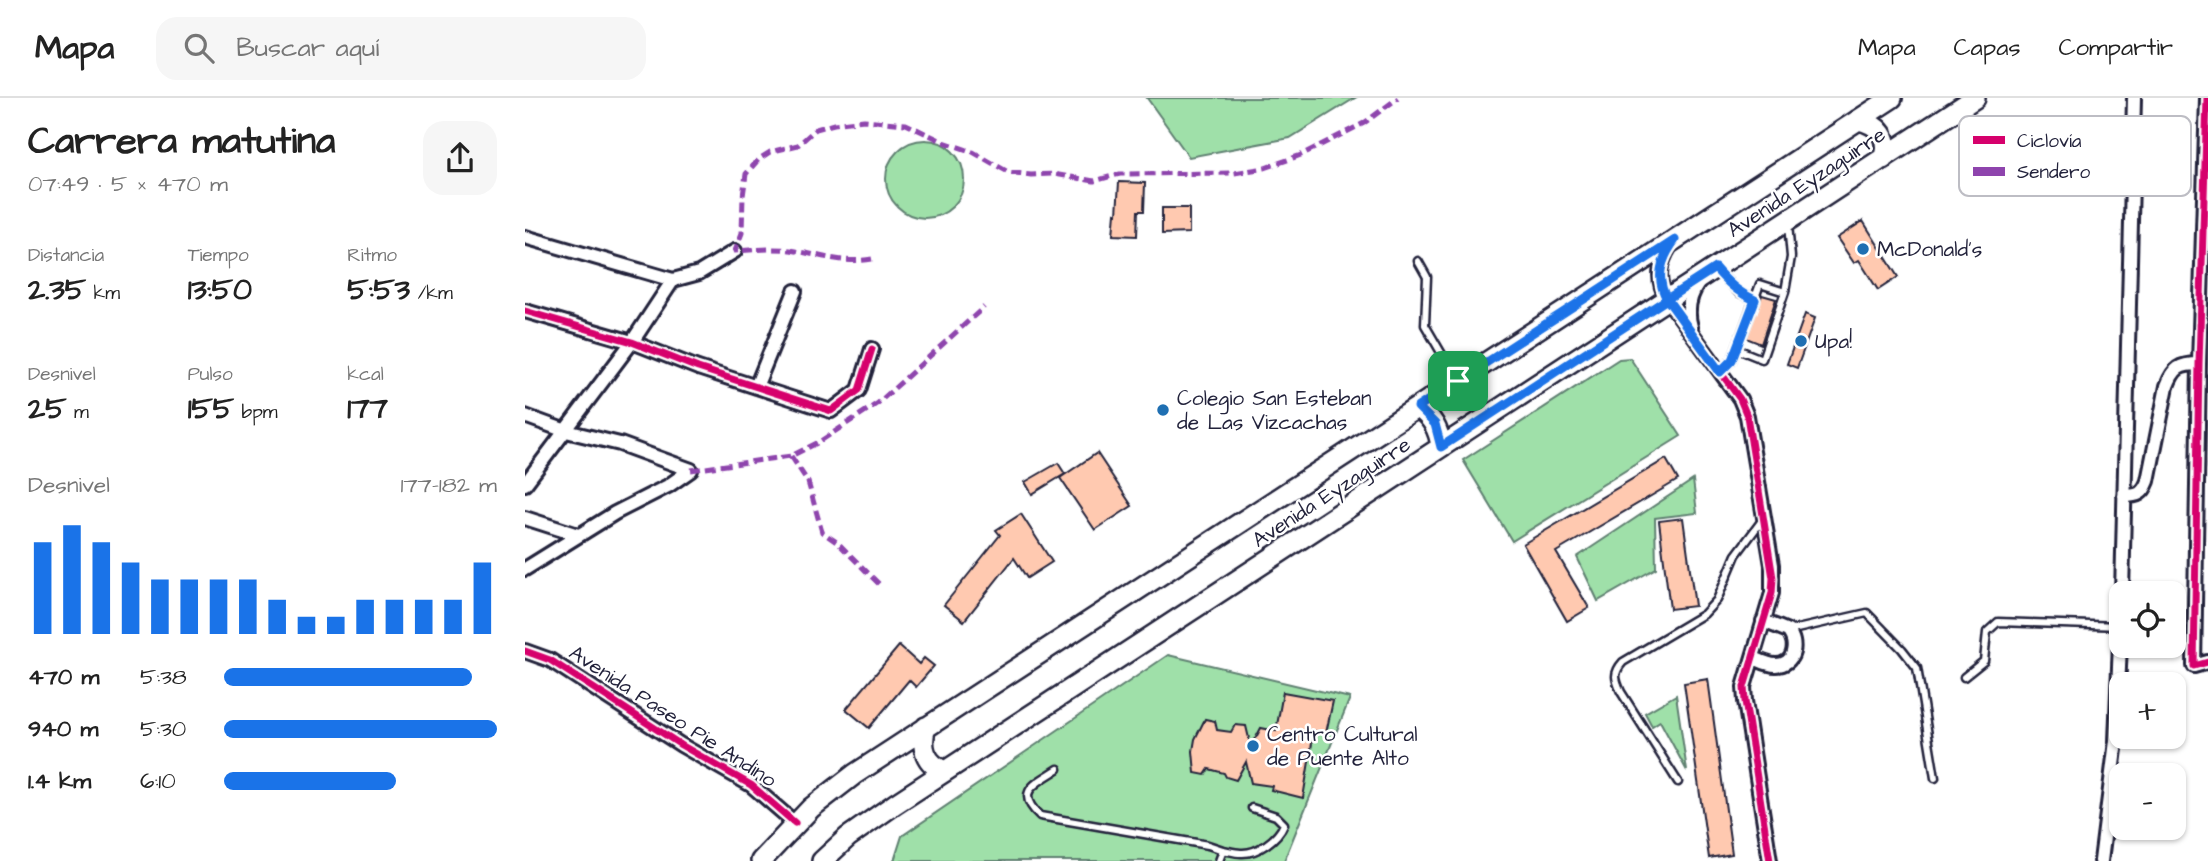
<!DOCTYPE html>
<html lang="es">
<meta charset="utf-8">
<style>
body{margin:0;font-family:"Architects Daughter",sans-serif;background:#f6f6f6;color:#222;height:100vh;display:flex;flex-direction:column;font-size:26px;white-space:nowrap}
*{box-sizing:border-box;margin:0}
p{font-size:23px;color:#767676}
.icon{flex:none;width:38px;height:38px;fill:none;stroke:currentColor;stroke-width:2;stroke-linecap:round;stroke-linejoin:round}
.map{position:relative;flex:1;overflow:hidden}
.sheet{display:flex;flex-direction:column;background:#fff;width:525px}
.sheet>*{flex:none}
.tools{position:absolute;left:1584px;top:483px;display:grid;gap:14px}
.tools a{display:grid;place-items:center;width:77px;height:77px;border-radius:14px;background:#fff;box-shadow:0 2px 5px #0004;font-size:35px}
.pin{position:absolute;display:grid;place-items:center;width:60px;height:60px;color:#fff;margin:-30px;border-radius:14px;box-shadow:0 4px 10px #0006}
.round{display:grid;place-items:center;flex:none;width:74px;height:74px;border-radius:21px;background:#f6f6f6}
.overview{display:flex;align-items:center;justify-content:space-between;height:119px;padding:0 28px}
h1{font-size:38px;font-weight:700;line-height:52px}
.metrics{display:grid;grid-template-columns:repeat(3,1fr);gap:10px;height:119px;padding:7px 28px}
.metrics div{display:grid;align-content:center}
.metrics b{font-size:30px;font-weight:700}
.metrics small{font-size:19px;font-weight:400}
.metrics p{font-size:19px}
.chart{height:196px;padding:14px 28px}
.chart p{display:flex;justify-content:space-between}
.chart svg{width:100%;height:126px;margin-top:7px;stroke:#1a73e8;stroke-width:6}
ul{padding:0 28px;list-style:none;font-size:23px}
li{display:grid;grid-template-columns:112px 84px 1fr;align-items:center;height:52px}
li i{height:18px;border-radius:9px;background:#1a73e8}
header{display:flex;align-items:center;gap:42px;box-sizing:border-box;height:98px;padding:0 35px;background:#fff;border-bottom:2px solid #e0e0e0}
header strong{font-size:33px}
nav{display:flex;gap:38px;margin-inline-start:auto;font-size:24px}
.search{width:490px;height:63px;background:#f6f6f6;display:flex;align-items:center;gap:18px;box-sizing:border-box;padding:0 24px;border-radius:21px;color:#767676;font-size:26px}
main{display:flex;flex:1;min-height:0}
.map>svg:first-child{display:block}
.green{fill:#9fe0a9;stroke:#608172;stroke-width:2}
.building{fill:#ffc9b0;stroke:#22223b;stroke-width:2}
.lines{fill:none;stroke-linecap:round;stroke-linejoin:round}
.lane-casing{stroke:#22223b;stroke-width:11}
.street-casing{stroke:#22223b;stroke-width:18}
.primary-casing{stroke:#22223b;stroke-width:24}
.lane{stroke:#fff;stroke-width:6}
.street{stroke:#fff;stroke-width:12}
.primary{stroke:#fff;stroke-width:19}
.quiet{stroke:#8e44ad;stroke-width:5;stroke-dasharray:10 5;stroke-linecap:butt}
.cycleway-casing{stroke:#fff;stroke-width:11}
.cycleway{stroke:#d6006c;stroke-width:7}
.route-casing{stroke:#fff;stroke-width:14}
.route{stroke:#1a73e8;stroke-width:9}
.poi-dot{fill:#1f6fb2;stroke:#fff;stroke-width:2.5}
.labels{text-anchor:middle;stroke-width:5;stroke-linejoin:round;paint-order:stroke}
.street-label{font-size:21px;fill:#22223b;stroke:#fff}
.poi-label{font-size:21px;fill:#22223b;stroke:#fff;text-anchor:start}
.key{fill:#fff;stroke:#bdbdc4;stroke-width:2}
.key-label{font-size:19px;fill:#22223b}
</style>
<header>
<strong>Mapa</strong>
<div class="search"><svg class="icon" aria-label="search" viewBox="0 0 24 24"><circle cx="10" cy="10" r="6"/><path d="M15 15l6 6"/></svg>Buscar aquí</div>
<nav><a>Mapa</a><a>Capas</a><a>Compartir</a></nav>
</header>
<main>
<section class="sheet">
<div class="overview"><div><h1>Carrera matutina</h1><p>07:49 · 5 × 470 m</p></div><a class="round"><svg class="icon" aria-label="share" viewBox="0 0 24 24"><path d="M12 15V3M7 8l5-5 5 5M5 13v7h14v-7"/></svg></a></div>
<div class="metrics">
<div><p>Distancia</p><b>2.35<small> km</small></b></div>
<div><p>Tiempo</p><b>13:50</b></div>
<div><p>Ritmo</p><b>5:53<small> /km</small></b></div>
</div>
<div class="metrics">
<div><p>Desnivel</p><b>25<small> m</small></b></div>
<div><p>Pulso</p><b>155<small> bpm</small></b></div>
<div><p>kcal</p><b>177</b></div>
</div>
<div class="chart"><p><span>Desnivel</span>177–182 m</p>
<svg viewBox="0 0 160 44" preserveAspectRatio="none"><path d="M5 44V12M15 44V6M25 44V12M35 44V19M45 44V25M55 44V25M65 44V25M75 44V25M85 44V32M95 44V38M105 44V38M115 44V32M125 44V32M135 44V32M145 44V32M155 44V19"/></svg>
</div>
<ul>
<li><b>470 m</b>5:38<i style="width:91%"></i></li>
<li><b>940 m</b>5:30<i style="width:100%"></i></li>
<li><b>1.4 km</b>6:10<i style="width:63%"></i></li>
</ul>
</section>
<div class="map">
<svg width="1683" height="763" viewBox="0 0 1683 763">
<rect width="100%" height="100%" fill="#fff"/>
<filter id="ink" filterUnits="userSpaceOnUse"><feTurbulence type="fractalNoise" baseFrequency=".0143" numOctaves="2"/><feDisplacementMap in="SourceGraphic" scale="14" xChannelSelector="R" yChannelSelector="G"/><feConvolveMatrix kernelMatrix="1 2 1 2 8 2 1 2 1" color-interpolation-filters="sRGB"/></filter>
<g filter="url(#ink)">
<!-- green -->
<path class="green" d="M 622,0 L 830,0 L 765,40 L 664,59 Z
M361 81a39 39 0 1 1 78 0a39 39 0 1 1-78 0Z
M 1105,260 L 1156,338 L 987,443 L 938,362 L 1094,261 Z
M 1168,382 L 1172,415 L 1130,420 L 1131,470 L 1073,503 L 1052,459 Z
M 643,557 L 825,600 L 759,763 L 369,763 L 377,738 Z
M 1151,597 L 1162,673 L 1135,623 L 1127,628 L 1120,615 Z"/>
<!-- building -->
<path class="building" d="M 594,84 L 620,85 L 619,113 L 613,113 L 612,138 L 588,137 L 590,115 L 592,116 Z
M 637,110 L 664,110 L 664,135 L 637,136 Z
M 1338,123 L 1373,179 L 1353,192 L 1334,162 L 1329,165 L 1312,140 Z
M 1237,197 L 1251,201 L 1236,246 L 1221,240 Z
M 1280,216 L 1290,220 L 1272,270 L 1262,266 Z
M 572,355 L 607,408 L 570,432 L 535,380 Z
M 1141,361 L 1153,382 L 1031,454 L 1064,510 L 1042,523 L 998,446 Z
M 533,365 L 540,376 L 507,396 L 500,384 Z
M 496,416 L 527,464 L 502,480 L 489,460 L 439,523 L 419,507 L 475,437 L 471,432 Z
M 1158,420 L 1170,508 L 1145,511 L 1134,423 Z
M 374,548 L 394,566 L 399,560 L 409,568 L 391,589 L 384,582 L 344,630 L 321,611 Z
M 1183,581 L 1207,756 L 1184,760 L 1159,585 Z
M 758,594 L 808,603 L 801,635 L 789,633 L 778,700 L 746,692 L 747,688 L 726,685 L 721,664 L 711,682 L 701,679 L 699,675 L 684,671 L 680,677 L 670,675 L 668,653 L 670,641 L 680,621 L 690,623 L 692,632 L 706,634 L 710,627 L 721,628 L 726,649 L 736,630 L 751,633 Z"/>
<g class="lines">
<defs>
<path id="lane" d="M 893,163 L 902,179 L 900,227 L 932,282
M 1191,171 L 1213,194 L 1230,202
M 1212,251 L 1237,261 L 1260,194 L 1266,159 L 1263,126
M 1195,274 L 1207,262 L 1235,186 L 1260,194
M 1263,533 L 1342,515 L 1377,551 L 1392,570 L 1410,680
M 1439,579 L 1459,563 L 1462,534 L 1473,524 L 1596,528
M 533,671 C 512,685 488,693 515,718 L 683,747 L 698,752 L 694,763
M 1153,684 L 1096,594 C 1090,581 1088,575 1098,564 L 1179,516 L 1192,502 L 1211,457 L 1238,421
M 698,752 C 704,753 710,755 716,755 C 732,756 753,741 759,726 L 751,718 L 727,710"/>
<path id="street" d="M 1682,0 L 1674,266 L 1669,568 L 1683,564
M 0,139 L 148,182 L 174,175 L 210,153
M 1145,148 C 1134,166 1131,182 1142,201 L 1215,301 L 1222,318 L 1247,467 L 1247,495 L 1219,589 L 1220,603 L 1245,763
M 0,213 L 107,244 L 173,270 L 306,313 L 334,292 L 347,251
M 1166,229 C 1161,212 1164,198 1174,184
M 231,289 L 270,193
M 0,318 L 41,333 L 95,346 L 166,372
M 0,386 L 107,244 L 148,182
M 1599,398 C 1613,398 1618,396 1623,383 L 1642,288 C 1649,270 1654,266 1674,266
M 0,420 L 53,437
M 0,471 L 90,415 L 143,388 L 166,372
M 1597,495 L 1609,0
M 0,553 L 25,562 L 156,647 L 226,687 L 270,725
M 1229,560 C 1236,563 1243,567 1251,567 C 1270,567 1273,545 1263,533 L 1238,523
M 1576,763 L 1591,643 L 1596,520"/>
<path id="primary" d="M 1333,22 C 1354,26 1366,41 1358,61
M 893,309 C 907,320 914,331 916,349
M 401,629 C 395,648 400,666 420,673
M 236,763 L 286,710 L 330,676 L 1367,0
M 297,763 L 323,739 L 370,706 L 1450,0"/>
</defs>
<!-- lane casing -->
<use href="#lane" class="lane-casing"/>
<!-- street casing -->
<use href="#street" class="street-casing"/>
<!-- primary casing -->
<use href="#primary" class="primary-casing"/>
<!-- lane -->
<use href="#lane" class="lane"/>
<!-- street -->
<use href="#street" class="street"/>
<!-- primary -->
<use href="#primary" class="primary"/>
<!-- quiet -->
<path class="quiet" d="M 347,161 C 319,166 298,158 271,153 C 251,149 229,152 210,153 L 217,135 L 218,98 L 221,76 L 234,61 L 245,54 L 273,47 L 291,31 L 309,26 L 339,22 L 381,26 L 419,44 L 448,54 L 483,74 L 506,77 L 529,76 L 569,83 L 595,76 L 709,75 L 740,70 L 776,57 L 839,25 L 873,0
M 266,358 L 283,384 L 297,434 L 313,445 L 354,486
M 166,372 L 266,358 L 294,344 L 353,305 L 459,209"/>
<defs>
<path id="cycleway" d="M 1682,0 L 1674,266 L 1669,568 L 1683,564
M 1150,142 C 1136,161 1130,180 1142,201 L 1215,301 L 1222,318 L 1248,480 L 1247,495 L 1219,589 L 1220,603 L 1245,763
M 0,213 L 107,244 L 173,270 L 306,313 L 334,292 L 347,251
M 0,553 L 25,562 L 156,647 L 226,687 L 270,725"/>
</defs>
<!-- cycleway casing -->
<use href="#cycleway" class="cycleway-casing"/>
<!-- cycleway -->
<use href="#cycleway" class="cycleway"/>
</g>
</g>
<g class="lines" filter="url(#ink)">
<defs>
<path id="route" d="M 933,283 L 1150,142 C 1136,161 1130,180 1142,201 L 1195,274 L 1207,262 L 1230,202 C 1212,194 1202,184 1190,170 L 1142,201 L 916,349 L 910,326 L 893,309 L 933,283"/>
</defs>
<!-- route casing -->
<use href="#route" class="route-casing"/>
<!-- route -->
<use href="#route" class="route"/>
</g>
<!-- markers -->
<g class="poi-dot">
<circle cx="1338" cy="151" r="7"/>
<circle cx="1276" cy="243" r="7"/>
<circle cx="638" cy="312" r="7"/>
<circle cx="728" cy="648" r="7"/>
</g>
<g class="labels">
<!-- street labels -->
<g class="street-label">
<text transform="translate(1281 84) rotate(-33)" y="7">Avenida Eyzaguirre</text>
<text transform="translate(806 394) rotate(-33)" y="7">Avenida Eyzaguirre</text>
<text transform="translate(148 618) rotate(33)" y="7">Avenida Paseo Pie Andino</text>
</g>
<!-- poi labels -->
<g class="poi-label">
<text x="1352" y="158">McDonald's</text>
<text x="1290" y="250">Upa!</text>
<text x="652" y="307">Colegio San Esteban<tspan x="652" dy="24">de Las Vizcachas</tspan></text>
<text x="742" y="643">Centro Cultural<tspan x="742" dy="24">de Puente Alto</tspan></text>
</g>
</g>
<!-- legend -->
<rect x="1434" y="18" width="232" height="80" rx="10" class="key"/>
<rect x="1448" y="38" width="32" height="8" fill="#d6006c"/>
<rect x="1448" y="69" width="32" height="9" fill="#8e44ad"/>
<g class="key-label">
<text x="1492" y="49">Ciclovía</text>
<text x="1492" y="80">Sendero</text>
</g>
</svg>
<div class="tools">
<a><svg class="icon" aria-label="locate" viewBox="0 0 24 24"><circle cx="12" cy="12" r="6"/><path d="M12 2v4M12 18v4M2 12h4M18 12h4"/></svg></a>
<a>+</a>
<a>−</a>
</div>
<div class="pin" style="left:933px;top:283px;background:#1e9e55"><svg class="icon" aria-label="arrive" viewBox="0 0 24 24"><path d="M6 21V4h12l-3 4 3 4H6"/></svg></div>
</div>
</main>
